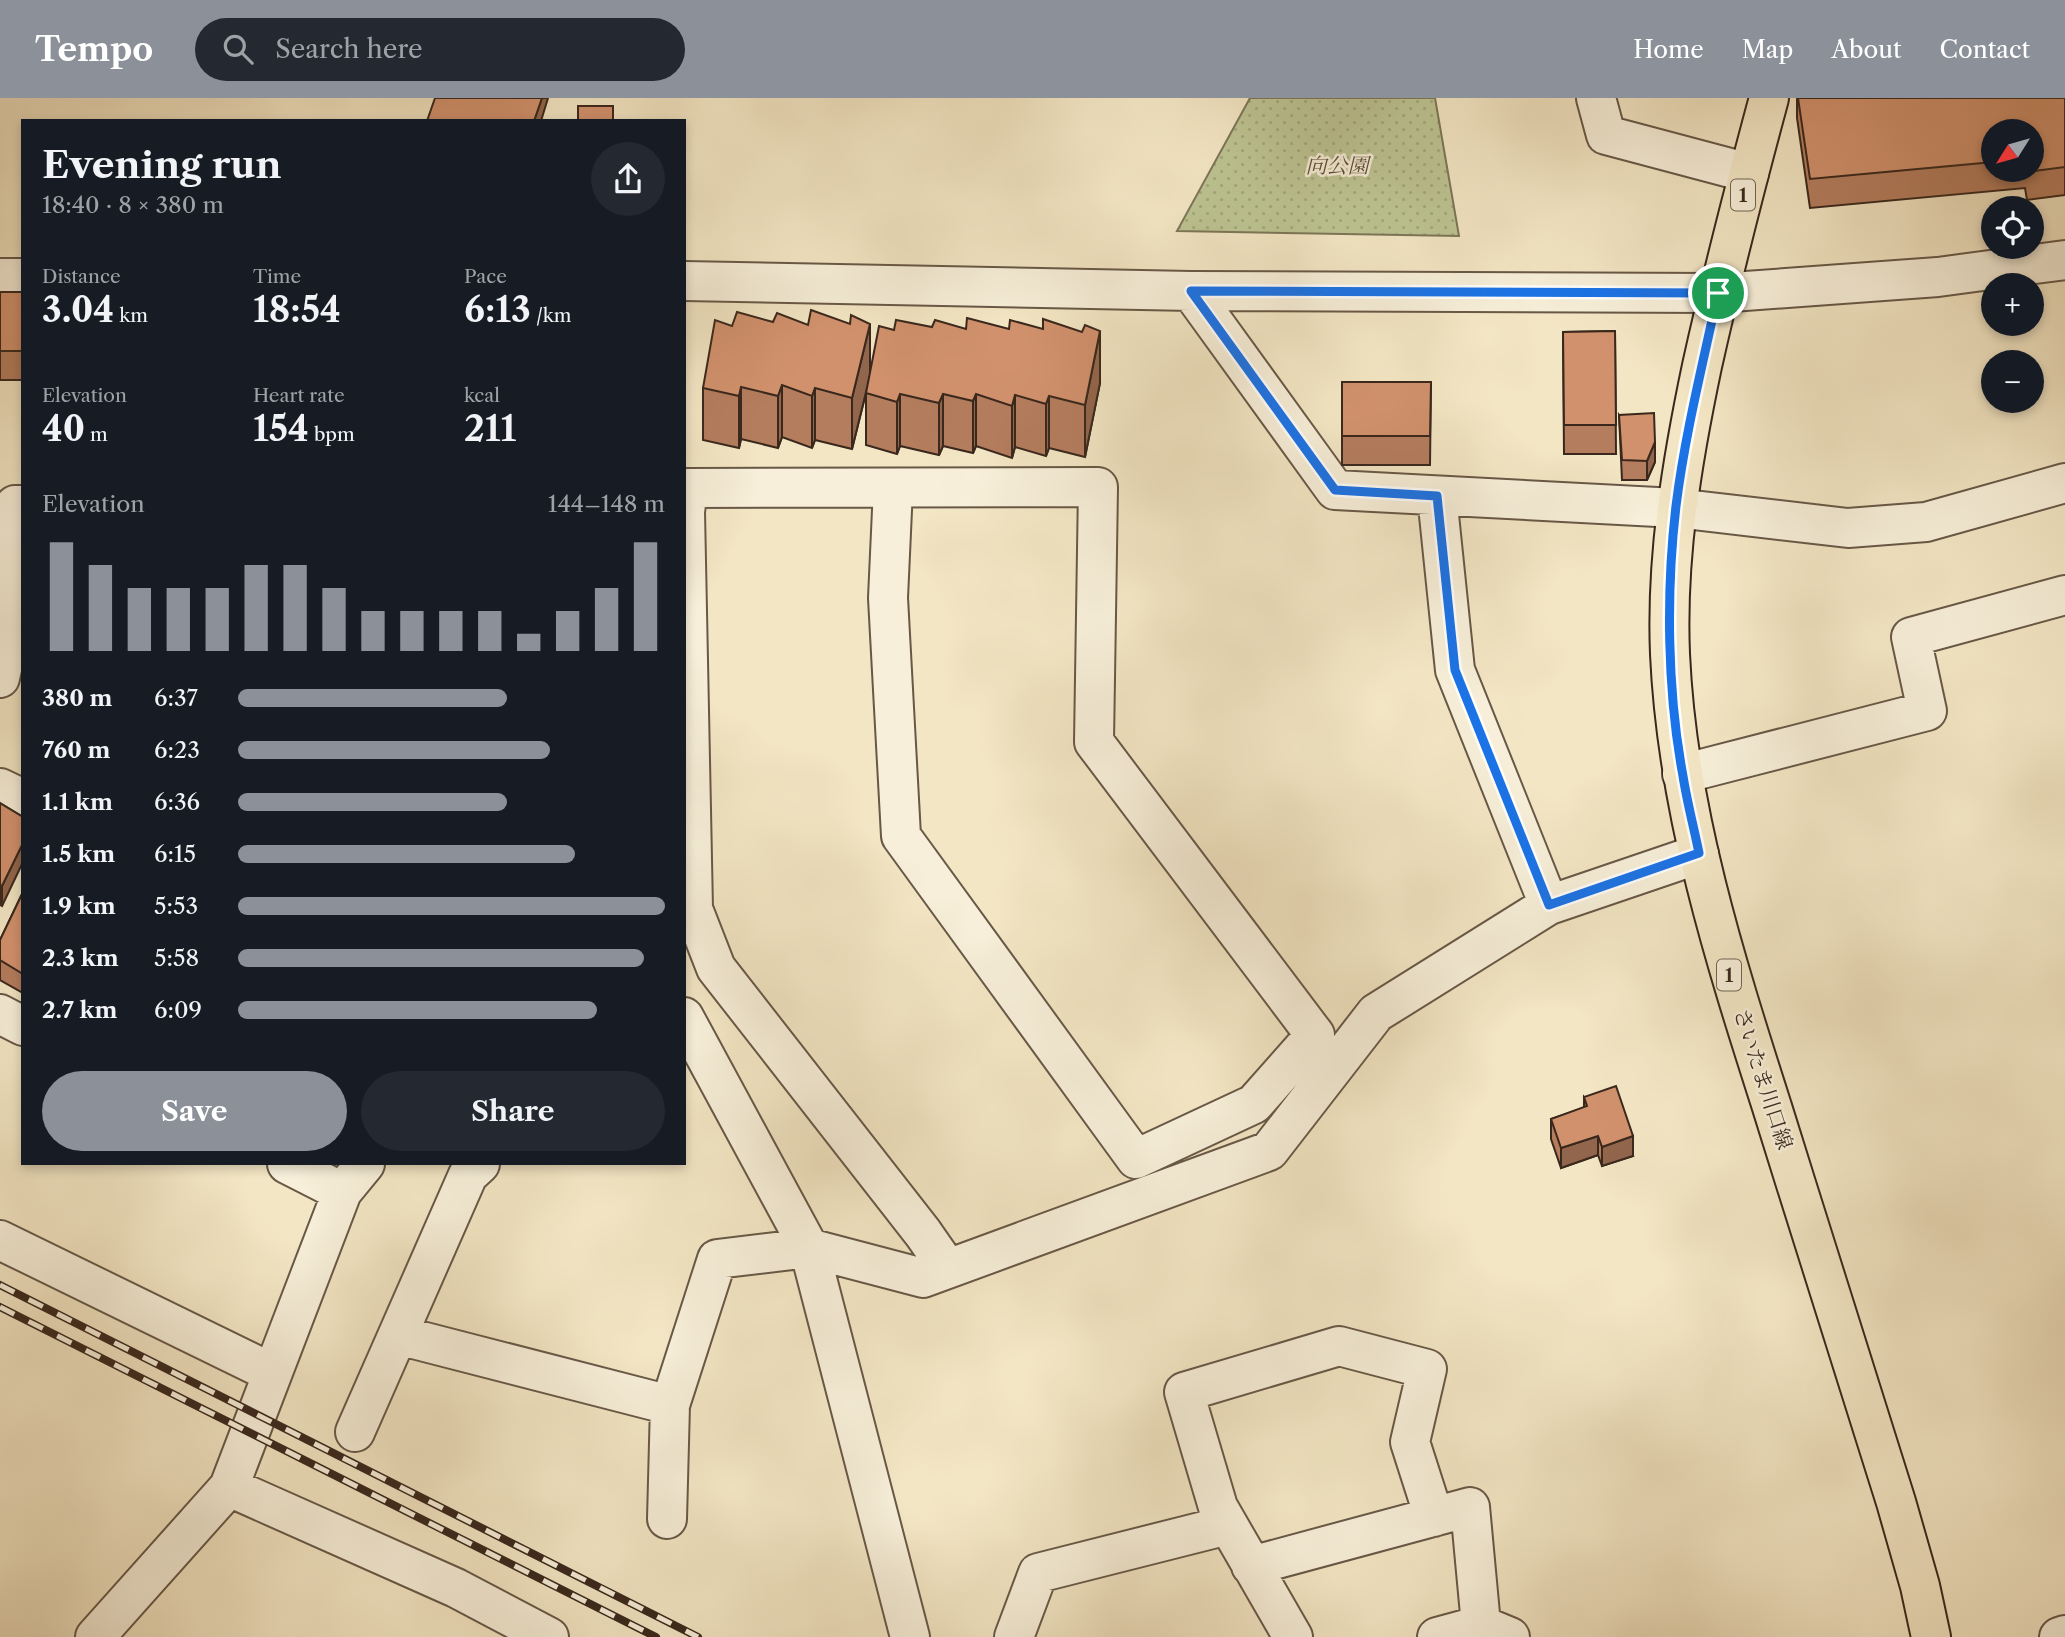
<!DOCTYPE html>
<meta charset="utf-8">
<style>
body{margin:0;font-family:"Libre Caslon Text","Noto Serif JP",serif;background:#242831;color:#f1f3f6;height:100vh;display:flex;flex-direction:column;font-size:26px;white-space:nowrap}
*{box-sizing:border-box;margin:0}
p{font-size:23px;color:#9ea1a6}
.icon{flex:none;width:38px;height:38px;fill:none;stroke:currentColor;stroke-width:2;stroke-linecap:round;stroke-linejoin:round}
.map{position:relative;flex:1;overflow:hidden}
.details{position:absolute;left:21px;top:21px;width:665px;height:1046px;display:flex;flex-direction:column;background:#171b24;border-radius:0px;box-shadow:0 4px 10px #0003}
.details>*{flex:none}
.needle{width:46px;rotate:233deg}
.fabs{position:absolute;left:1981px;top:21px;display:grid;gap:14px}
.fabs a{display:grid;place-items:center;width:63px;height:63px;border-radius:50%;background:#171b24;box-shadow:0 4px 10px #0003;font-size:35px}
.pin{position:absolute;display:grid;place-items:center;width:60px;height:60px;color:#fff;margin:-30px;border:4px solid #fff;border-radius:50%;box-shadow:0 2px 7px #0007}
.round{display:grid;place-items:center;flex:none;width:74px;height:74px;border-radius:37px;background:#242831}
.headline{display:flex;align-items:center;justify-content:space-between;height:119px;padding:0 21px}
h1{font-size:38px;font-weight:800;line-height:52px}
.metrics{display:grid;grid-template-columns:repeat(3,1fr);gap:10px;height:119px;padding:7px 21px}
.metrics div{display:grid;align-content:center}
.metrics b{font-size:35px;font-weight:800}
.metrics small{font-size:19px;font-weight:400}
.metrics p{font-size:19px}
.chart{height:196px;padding:14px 21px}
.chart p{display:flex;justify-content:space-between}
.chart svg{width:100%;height:126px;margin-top:7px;stroke:#8c9099;stroke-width:6}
.action{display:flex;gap:14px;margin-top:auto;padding:14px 21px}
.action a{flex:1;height:80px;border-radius:42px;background:#8c9099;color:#fff;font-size:28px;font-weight:800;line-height:80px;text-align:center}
.action a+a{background:#242831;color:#f1f3f6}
ul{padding:0 21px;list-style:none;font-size:23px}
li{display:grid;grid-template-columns:112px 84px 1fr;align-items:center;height:52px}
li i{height:18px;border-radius:9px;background:#8c9099}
header{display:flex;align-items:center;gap:42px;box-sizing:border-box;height:98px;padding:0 35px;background:#8c9099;color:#fff}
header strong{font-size:33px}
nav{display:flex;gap:38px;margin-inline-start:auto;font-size:24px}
.search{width:490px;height:63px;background:#242831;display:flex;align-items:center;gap:18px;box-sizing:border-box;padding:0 24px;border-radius:38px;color:#9ea1a6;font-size:26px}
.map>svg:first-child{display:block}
.park{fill:url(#park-dots);stroke:#7c7658;stroke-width:2}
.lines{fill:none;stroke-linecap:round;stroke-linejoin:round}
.minor-casing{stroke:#685847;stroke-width:42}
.major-casing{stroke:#3a281d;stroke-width:42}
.minor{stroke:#f7efd9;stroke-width:38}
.major{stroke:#f3e6c4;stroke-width:38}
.rail-casing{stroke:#3a281d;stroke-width:8}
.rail{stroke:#f7efd9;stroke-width:5;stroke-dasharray:16;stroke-linecap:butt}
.wall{fill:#b47d5e;stroke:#3a281d;stroke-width:2;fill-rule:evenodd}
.shaded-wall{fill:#92664c;stroke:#3a281d;stroke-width:2}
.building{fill:#d1916d;stroke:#3a281d;stroke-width:2}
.route-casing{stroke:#fff;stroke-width:14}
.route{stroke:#1a73e8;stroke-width:9}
.labels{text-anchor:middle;stroke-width:5;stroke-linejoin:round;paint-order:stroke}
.shield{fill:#f7efd9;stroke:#736455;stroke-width:2}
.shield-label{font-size:19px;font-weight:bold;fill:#3a281d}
.park-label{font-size:21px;font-style:italic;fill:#5b4f3a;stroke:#f7efd9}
.street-label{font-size:21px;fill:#3a281d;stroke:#f7efd9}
</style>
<header>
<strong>Tempo</strong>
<div class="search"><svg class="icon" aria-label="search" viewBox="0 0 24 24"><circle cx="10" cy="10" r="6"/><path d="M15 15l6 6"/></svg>Search here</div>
<nav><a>Home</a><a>Map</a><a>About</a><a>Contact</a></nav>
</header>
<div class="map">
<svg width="2065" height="1539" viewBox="0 0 2065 1539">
<defs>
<pattern id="park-dots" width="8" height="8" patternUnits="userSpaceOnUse" patternTransform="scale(1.75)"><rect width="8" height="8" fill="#bdc493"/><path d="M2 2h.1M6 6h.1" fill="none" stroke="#a3a87e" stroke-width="1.8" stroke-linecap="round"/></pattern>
</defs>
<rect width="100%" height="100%" fill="#f3e6c4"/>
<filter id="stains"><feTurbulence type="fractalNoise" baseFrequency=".00286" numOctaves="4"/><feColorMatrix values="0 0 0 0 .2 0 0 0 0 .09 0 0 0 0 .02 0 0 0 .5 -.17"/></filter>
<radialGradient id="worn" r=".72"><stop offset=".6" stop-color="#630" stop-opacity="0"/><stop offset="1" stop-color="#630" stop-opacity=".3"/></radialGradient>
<!-- park -->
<path class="park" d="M 1250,0 L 1435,0 L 1459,138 L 1177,133 Z"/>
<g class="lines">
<defs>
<path id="minor" d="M 1596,0 L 1606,37 L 1749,75
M 0,180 L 23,180
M 684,183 L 1191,193 L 1718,195 L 1938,179 L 2065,162
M 1191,193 L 1335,392 L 1676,410 L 1848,430 L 1926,424 L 2065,385
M 893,390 L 888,500 L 901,738 L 1136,1061 L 1254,1006 L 1315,937 L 1094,644 L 1098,389 L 688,390 L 685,414 L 693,811 L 716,870 L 923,1135 L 948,1171
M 1437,398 L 1455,572 L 1549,807
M 0,580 L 8,544 L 15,407 L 23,407
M 1682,676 L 1927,613 L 1911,539 L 2065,497
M 0,690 L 23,701
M 0,916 L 23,928
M 684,919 L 809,1150 L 910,1539
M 287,1066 L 342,1094
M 0,1142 L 272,1275
M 398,1237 L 670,1307
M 355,1334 L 468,1077 L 480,1066
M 229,1389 L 456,1490 L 549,1539
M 667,1421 L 670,1307 L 717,1161 L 809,1150 L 923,1180 L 1269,1053 L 1376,915 L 1549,807 L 1699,756
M 1251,1468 L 1470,1409 L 1481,1527
M 95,1539 L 229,1389 L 342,1094 L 365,1066
M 1014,1539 L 1038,1475 L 1228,1427
M 1293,1539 L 1218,1409 L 1184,1294 L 1339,1248 L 1427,1271 L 1410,1344 L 1434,1419
M 1437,1539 L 1481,1527 L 1510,1539
M 2059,1539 L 2065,1537"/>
<path id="major" d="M 1769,0 C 1745,89 1722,178 1702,268 C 1682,363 1666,459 1670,556 C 1677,712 1725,862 1772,1009 C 1813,1141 1855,1273 1896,1404 L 1920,1488 L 1931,1539"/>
</defs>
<!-- minor casing -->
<use href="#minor" class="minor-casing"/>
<!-- major casing -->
<use href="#major" class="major-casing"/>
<!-- minor -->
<use href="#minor" class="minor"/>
<!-- major -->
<use href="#major" class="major"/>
<defs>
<path id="rail" d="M 0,1187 L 698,1539
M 0,1209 L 656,1539"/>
</defs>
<!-- rail casing -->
<use href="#rail" class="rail-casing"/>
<!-- rail -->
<use href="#rail" class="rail"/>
</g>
<!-- wall -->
<path class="wall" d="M 1797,0 L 2065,0 L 2065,97 L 2027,102 L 2025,90 L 1810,110 L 1797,20 ZM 1993,33 L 2032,33 L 2032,72 L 1993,72 Z
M 0,194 L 23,194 L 23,282 L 0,282 Z
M 732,228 L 870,272 L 1100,285 L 1085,359 L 1049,350 L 1046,358 L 1015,349 L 1012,360 L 976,348 L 973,355 L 943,348 L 939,357 L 900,348 L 897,356 L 866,347 L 866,295 L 852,351 L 815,342 L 812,350 L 782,339 L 778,350 L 741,341 L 739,350 L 703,342 L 703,290 Z
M 1615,233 L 1616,356 L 1564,356 L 1563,234 Z
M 1342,284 L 1431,284 L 1430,367 L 1342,367 Z
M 1619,317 L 1655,364 L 1647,382 L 1622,382 Z
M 0,705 L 23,719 L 2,808 L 0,807 Z
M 23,794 L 23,895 L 0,882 L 0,842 Z
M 1584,999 L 1633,1058 L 1602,1068 L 1598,1057 L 1561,1070 L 1551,1041 L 1551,1021 L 1584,1010 Z"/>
<!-- shaded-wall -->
<path class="shaded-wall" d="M 542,0 L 548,0 L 541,23 L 534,23 Z
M 870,226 L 870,278 L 852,351 L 852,300 Z
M 1100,233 L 1100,285 L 1085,359 L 1085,307 Z
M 782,287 L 782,339 L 778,350 L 778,298 Z
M 741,289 L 741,341 L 739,350 L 739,298 Z
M 815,290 L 815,342 L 812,350 L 812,298 Z
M 900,296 L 900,348 L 897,356 L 897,304 Z
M 943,296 L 943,348 L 939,357 L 939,305 Z
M 976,296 L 976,348 L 973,355 L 973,303 Z
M 1015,297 L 1015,349 L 1012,360 L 1012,308 Z
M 1049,298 L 1049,350 L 1046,358 L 1046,306 Z
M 1655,344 L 1655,364 L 1647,382 L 1647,363 Z
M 23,745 L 23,764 L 2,808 L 2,788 Z
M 1598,1038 L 1598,1057 L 1561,1070 L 1561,1050 Z
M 1633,1038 L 1633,1058 L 1602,1068 L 1602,1049 Z"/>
<!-- building -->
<path class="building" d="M 435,0 L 542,0 L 534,23 L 427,23 Z
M 1798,0 L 2065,0 L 2065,69 L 2027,74 L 2027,72 L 2032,72 L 2032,33 L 1993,33 L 1993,64 L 1810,81 Z
M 578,8 L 613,8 L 613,23 L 578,23 Z
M 0,194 L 23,194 L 23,253 L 0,253 Z
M 811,212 L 850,226 L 851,217 L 870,226 L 852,300 L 815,290 L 812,298 L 782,287 L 778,298 L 741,289 L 739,298 L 703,290 L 715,222 L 732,228 L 737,214 L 773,224 L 777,215 L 808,227 Z
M 967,220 L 1009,231 L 1010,222 L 1043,231 L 1043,221 L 1082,234 L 1085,227 L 1100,233 L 1085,307 L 1049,298 L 1046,306 L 1015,297 L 1012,308 L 976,296 L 973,303 L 943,296 L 939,305 L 900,296 L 897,304 L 866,295 L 879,228 L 894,232 L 896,222 L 932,229 L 935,222 L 966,231 Z
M 1615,233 L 1616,327 L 1564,327 L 1563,234 Z
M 1342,284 L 1431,284 L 1430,338 L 1342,338 Z
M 1654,315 L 1655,344 L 1647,363 L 1622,362 L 1619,317 Z
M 0,705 L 23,719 L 23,745 L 2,788 L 0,787 Z
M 23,794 L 23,876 L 0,862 L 0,842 Z
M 1616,988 L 1633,1038 L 1602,1049 L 1598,1038 L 1561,1050 L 1551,1021 L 1587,1008 L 1584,999 Z"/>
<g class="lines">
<defs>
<path id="route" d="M 1191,193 L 1718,195 C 1703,265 1685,336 1676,408 C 1666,493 1667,593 1683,678 C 1687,704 1694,730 1699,755 L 1549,807 L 1455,572 L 1437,398 L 1335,392 Z"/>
</defs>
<!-- route casing -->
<use href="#route" class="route-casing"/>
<!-- route -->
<use href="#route" class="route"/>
</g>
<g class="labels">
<!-- shield labels -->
<g class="shield">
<rect x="1731" y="81.5" width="24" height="31" rx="5"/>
<rect x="1717" y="861.5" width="24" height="31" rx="5"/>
</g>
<g class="shield-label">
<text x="1743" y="104">1</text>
<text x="1729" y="884">1</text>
</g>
<!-- park labels -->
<g class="park-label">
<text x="1337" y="75">向公園</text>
</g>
<!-- street labels -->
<g class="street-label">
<text transform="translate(1763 981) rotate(72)" y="7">さいたま川口線</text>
</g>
</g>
<rect width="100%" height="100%" filter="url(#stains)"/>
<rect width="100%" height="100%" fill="url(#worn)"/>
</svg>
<div class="fabs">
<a><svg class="needle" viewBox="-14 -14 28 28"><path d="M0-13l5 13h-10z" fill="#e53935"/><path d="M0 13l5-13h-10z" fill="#9ea1a6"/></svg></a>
<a><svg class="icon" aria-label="locate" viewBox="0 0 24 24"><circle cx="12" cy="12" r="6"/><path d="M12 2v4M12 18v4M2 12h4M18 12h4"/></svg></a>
<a>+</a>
<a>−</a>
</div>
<div class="pin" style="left:1718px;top:195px;background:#1e9e55"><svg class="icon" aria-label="arrive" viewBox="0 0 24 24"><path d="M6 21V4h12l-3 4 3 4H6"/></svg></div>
<section class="details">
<div class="headline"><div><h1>Evening run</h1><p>18:40 · 8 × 380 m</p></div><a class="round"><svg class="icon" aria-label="share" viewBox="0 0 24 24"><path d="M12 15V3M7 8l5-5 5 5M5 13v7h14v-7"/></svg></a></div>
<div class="metrics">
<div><p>Distance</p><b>3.04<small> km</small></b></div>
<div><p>Time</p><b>18:54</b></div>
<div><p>Pace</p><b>6:13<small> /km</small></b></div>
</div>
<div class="metrics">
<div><p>Elevation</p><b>40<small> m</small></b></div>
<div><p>Heart rate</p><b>154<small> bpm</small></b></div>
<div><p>kcal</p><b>211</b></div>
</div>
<div class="chart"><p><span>Elevation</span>144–148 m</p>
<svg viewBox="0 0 160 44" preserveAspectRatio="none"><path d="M5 44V6M15 44V14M25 44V22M35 44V22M45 44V22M55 44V14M65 44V14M75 44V22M85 44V30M95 44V30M105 44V30M115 44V30M125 44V38M135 44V30M145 44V22M155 44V6"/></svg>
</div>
<ul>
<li><b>380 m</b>6:37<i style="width:63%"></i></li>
<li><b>760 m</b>6:23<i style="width:73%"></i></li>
<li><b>1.1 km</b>6:36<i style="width:63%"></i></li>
<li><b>1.5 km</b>6:15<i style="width:79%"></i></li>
<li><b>1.9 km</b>5:53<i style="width:100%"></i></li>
<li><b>2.3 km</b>5:58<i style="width:95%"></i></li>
<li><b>2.7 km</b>6:09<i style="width:84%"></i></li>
</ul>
<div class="action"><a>Save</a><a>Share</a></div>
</section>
</div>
